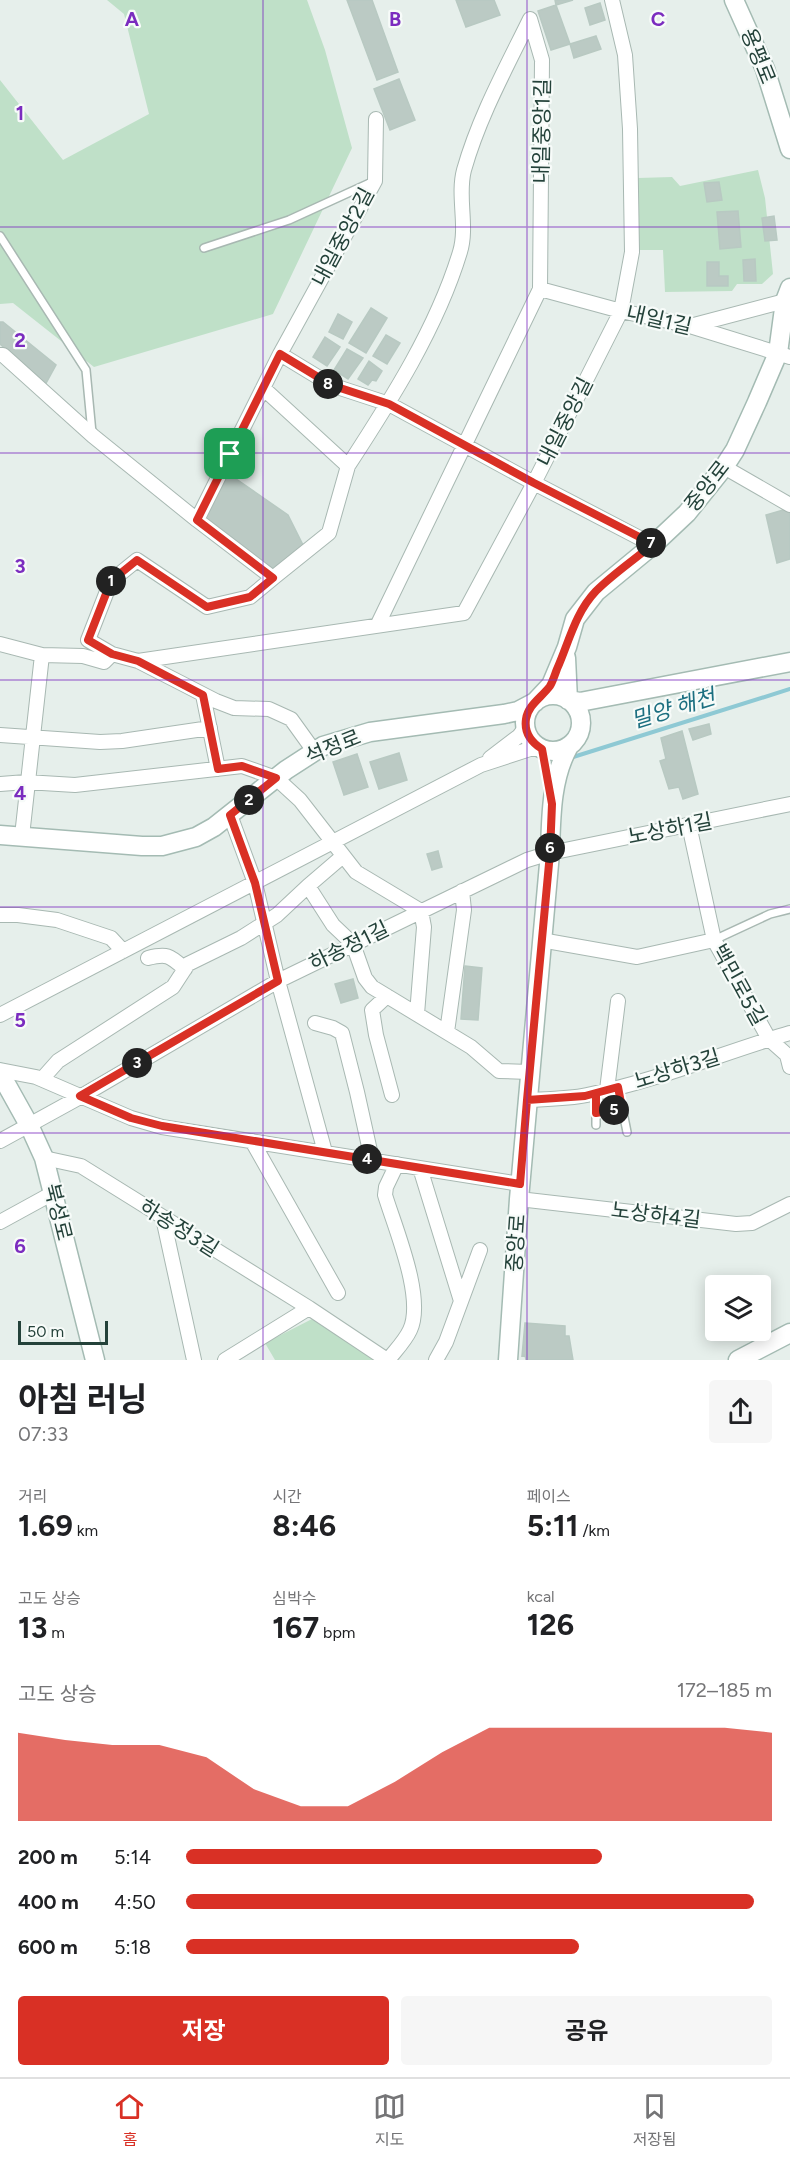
<!DOCTYPE html>
<html lang="ko">
<meta charset="utf-8">
<style>
body{margin:0;font-family:Figtree,"Noto Sans KR",sans-serif;background:#f6f6f6;color:#202124;height:100vh;display:flex;flex-direction:column;font-size:22px;white-space:nowrap}
*{box-sizing:border-box;margin:0}
p{font-size:20px;color:#757577}
.icon{flex:none;width:33px;height:33px;fill:none;stroke:currentColor;stroke-width:2;stroke-linecap:round;stroke-linejoin:round}
.map{position:relative;height:1360px;overflow:hidden}
.panel{display:flex;flex-direction:column;background:#fff;flex:1}
.panel>*{flex:none}
.tools{position:absolute;left:705px;top:1275px;display:grid;gap:12px}
.tools a{display:grid;place-items:center;width:66px;height:66px;border-radius:6px;background:#fff;box-shadow:0 3px 15px #0003;font-size:30px}
.scale{position:absolute;left:18px;bottom:15px;width:90px;box-sizing:border-box;padding-left:6px;border:3px solid #24423a;border-top:0;font-size:16px;line-height:21px;white-space:nowrap;color:#24423a;-webkit-text-stroke:4px #f7fbf9;paint-order:stroke}
.pin{position:absolute;display:grid;place-items:center;width:51px;height:51px;color:#fff;margin:-26px;border-radius:12px;box-shadow:0 3px 9px #0006}
.km{position:absolute;width:30px;height:30px;margin:-15px;border-radius:50%;background:#222;color:#fff;font-size:16px;line-height:30px;text-align:center}
.round{display:grid;place-items:center;flex:none;width:63px;height:63px;border-radius:6px;background:#f6f6f6}
.summary{display:flex;align-items:center;justify-content:space-between;height:102px;padding:0 18px}
h1{font-size:33px;font-weight:700;line-height:45px}
.stats{display:grid;grid-template-columns:repeat(3,1fr);gap:9px;height:102px;padding:6px 18px}
.stats div{display:grid;align-content:center}
.stats b{font-size:30px;font-weight:700}
.stats small{font-size:16px;font-weight:400}
.stats p{font-size:16px}
.chart{height:168px;padding:12px 18px}
.chart p{display:flex;justify-content:space-between}
.chart svg{width:100%;height:108px;margin-top:6px;fill:#d93025;opacity:.7}
.primary-button{display:flex;gap:12px;margin-top:auto;padding:12px 18px}
.primary-button a{flex:1;height:69px;border-radius:6px;background:#d93025;color:#fff;font-size:24px;font-weight:700;line-height:69px;text-align:center}
.primary-button a+a{background:#f6f6f6;color:#202124}
ul{padding:0 18px;list-style:none;font-size:20px}
li{display:grid;grid-template-columns:96px 72px 1fr;align-items:center;height:45px}
li i{height:15px;border-radius:8px;background:#d93025}
.menu{display:flex;justify-content:space-around;align-items:center;height:84px;border-top:2px solid #e0e0e0;background:#fff;font-size:16px;color:#757577}
.menu a{display:grid;justify-items:center;gap:3px}
.menu .current{color:#d93025}
.map>svg:first-child{display:block}
.green{fill:#bfe0c8}
.lines{fill:none;stroke-linecap:round;stroke-linejoin:round}
.stream{stroke:#8ec9d4;stroke-width:4}
.building{fill:#bbcac4;stroke:#b8c9c2;stroke-width:1.5}
.lane-casing{stroke:#a8b8b2;stroke-width:10}
.street-casing{stroke:#a8b8b2;stroke-width:16}
.secondary-casing{stroke:#a4bbb3;stroke-width:21}
.lane{stroke:#fff;stroke-width:7}
.street{stroke:#fff;stroke-width:14}
.secondary{stroke:#fff;stroke-width:18}
.route-casing{stroke:#fff;stroke-width:12}
.route{stroke:#d93025;stroke-width:8}
.grid{fill:none;stroke:#7b2cbf;stroke-width:1.5;stroke-opacity:0.55}
.labels{text-anchor:middle;stroke-width:4.5;stroke-linejoin:round;paint-order:stroke}
.street-label{font-size:21px;fill:#24423a;stroke:#f7fbf9}
.water-label{font-size:22px;font-style:italic;fill:#1c6f80;stroke:#f7fbf9}
.grid-label{font-size:20px;text-anchor:middle;font-weight:bold;fill:#7b2cbf;stroke:#f7fbf9;stroke-width:4.5;stroke-linejoin:round;paint-order:stroke}
</style>
<div class="map">
<svg width="790" height="1360" viewBox="0 0 790 1360">
<rect width="100%" height="100%" fill="#e6efeb"/>
<!-- green -->
<path class="green" d="M 107,0 L 307,0 L 325,50 L 352,148 L 273,314 L 94,367 L 13,303 L 0,304 L 0,80 L 63,160 L 149,114 L 124,14 Z
M 758,170 L 765,198 L 773,274 L 762,284 L 737,284 L 732,291 L 665,292 L 663,250 L 639,250 L 638,178 L 672,177 L 680,186 Z
M 312,1319 L 377,1360 L 275,1360 L 265,1343 Z"/>
<g class="lines">
<!-- stream -->
<path class="stream" d="M 570,758 L 790,689"/>
</g>
<!-- building -->
<path class="building" d="M 347,0 L 372,0 L 398,72 L 377,80 Z
M 456,0 L 494,0 L 500,15 L 466,27 Z
M 555,0 L 573,0 L 556,5 Z
M 600,3 L 605,20 L 590,25 L 585,8 Z
M 556,5 L 570,44 L 551,50 L 538,11 Z
M 596,36 L 601,49 L 574,58 L 570,44 Z
M 399,79 L 415,120 L 390,130 L 374,89 Z
M 719,182 L 722,200 L 707,202 L 704,183 Z
M 738,211 L 741,247 L 720,249 L 717,212 Z
M 774,216 L 777,240 L 765,241 L 762,218 Z
M 755,259 L 756,281 L 744,281 L 743,260 Z
M 707,262 L 719,262 L 719,276 L 728,276 L 728,286 L 707,286 Z
M 371,308 L 387,318 L 366,353 L 349,343 Z
M 338,314 L 352,322 L 343,339 L 329,332 Z
M 0,322 L 3,322 L 56,365 L 45,385 L 0,344 Z
M 386,335 L 400,343 L 387,364 L 373,356 Z
M 325,337 L 340,347 L 327,366 L 313,357 Z
M 347,349 L 363,358 L 348,379 L 334,370 Z
M 369,361 L 382,371 L 376,381 L 372,380 L 368,385 L 358,379 Z
M 229,474 L 288,515 L 304,547 L 271,569 L 204,519 Z
M 790,508 L 790,559 L 777,563 L 766,515 Z
M 709,724 L 711,734 L 693,740 L 689,729 Z
M 682,731 L 698,794 L 683,799 L 679,787 L 669,789 L 660,761 L 666,759 L 661,738 Z
M 399,753 L 407,780 L 379,789 L 370,762 Z
M 357,754 L 368,787 L 344,795 L 333,762 Z
M 438,851 L 442,867 L 432,870 L 427,854 Z
M 465,966 L 482,968 L 478,1020 L 461,1019 Z
M 353,979 L 358,998 L 341,1003 L 335,984 Z
M 525,1323 L 565,1326 L 565,1336 L 569,1336 L 573,1360 L 526,1360 L 525,1355 L 522,1356 Z"/>
<g class="lines">
<defs>
<path id="lane" d="M 0,236 L 86,370 L 92,433
M 204,248 L 289,220 L 372,182
M 714,940 L 770,914 L 790,909
M 618,1087 L 627,1132
M 596,1093 L 596,1125
M 596,1113 L 622,1108"/>
<path id="street" d="M 540,289 L 621,311 L 690,326 L 790,357
M 690,326 L 785,301
M 280,354 L 331,385 L 389,404 L 534,483 L 653,545
M 0,355 L 3,355 L 93,436 L 197,520
M 263,388 L 348,466 L 329,533 L 273,578
M 348,466 C 391,400 437,328 460,252 C 468,226 457,196 464,170 C 479,117 506,68 530,19 L 542,60 L 540,289 L 378,624
M 724,467 L 790,505
M 0,644 L 42,655
M 138,661 L 464,613 L 534,483 L 621,311 L 632,252 L 630,129 L 625,55 L 612,0
M 203,695 L 218,769
M 0,735 L 100,742 L 122,741 L 210,728
M 314,751 L 291,719 L 269,709 L 234,708 L 216,701 L 138,661 L 112,654 L 88,640 L 111,581 L 137,560 L 207,607 L 250,597 L 273,578 L 197,520 L 280,354 L 375,181 L 376,119
M 490,758 L 519,736 L 526,727
M 0,784 L 26,782 L 75,785 L 242,766 L 276,778 L 300,800 L 356,872 L 421,911 L 424,927 L 417,1014
M 230,815 L 255,883 L 278,981 L 325,1152
M 689,825 L 714,940 L 769,1039 L 787,1055 L 790,1067
M 22,836 L 42,655 L 83,656 L 104,662 L 112,654
M 343,856 L 308,886 L 333,925 L 353,944 L 365,978 L 372,987 L 471,1047 L 499,1071 L 529,1072
M 0,915 L 18,915 L 57,920 L 111,938 L 123,951
M 541,940 L 637,957 L 714,940
M 148,958 C 168,953 170,956 185,969
M 387,996 L 372,1010 L 376,1035 L 392,1095
M 0,1015 L 481,765 L 530,749 L 542,749
M 315,1023 L 333,1028 L 342,1033 L 357,1092 L 372,1160
M 447,1032 L 464,910 L 462,891
M 0,1070 L 36,1077 L 131,1118 L 162,1127 L 520,1184
M 42,1079 L 58,1061 L 173,987 L 188,964 L 241,938 L 277,915 L 308,886
M 607,1090 L 618,1001
M 527,1100 C 546,1099 568,1099 587,1095 C 656,1081 722,1053 790,1033
M 0,1141 L 80,1097 L 278,981 L 527,860 L 550,853 L 790,804
M 252,1141 L 338,1293
M 44,1158 L 81,1166 L 309,1308 L 387,1360
M 420,1168 L 461,1301
M 519,1199 L 736,1224 L 752,1223 L 790,1204
M 163,1218 L 194,1360
M 0,1222 L 53,1193
M 225,1360 L 309,1308
M 388,1360 C 395,1351 405,1341 410,1330 C 425,1298 395,1228 385,1195 L 386,1187 L 397,1164
M 436,1360 L 446,1342 L 480,1250"/>
<path id="secondary" d="M 734,0 L 765,69 L 790,149
M 566,658 L 568,700 L 580,702 L 790,662
M525 723a28 28 0 1 1 56 0a28 28 0 1 1-56 0Z
M 0,835 L 142,846 L 162,846 L 196,837 L 214,827 L 286,770 L 323,746 L 370,732 L 504,714 L 518,711 L 535,702 L 551,685 L 567,647 L 575,619 L 596,592 L 653,545 L 687,513 L 724,467 L 735,450 L 757,402 L 778,353 L 785,301 L 790,288
M 0,1073 L 29,1125 L 44,1158 L 95,1360
M 508,1360 L 519,1199 L 550,853 C 551,817 551,778 569,746
M 738,1360 L 790,1333"/>
</defs>
<!-- lane casing -->
<use href="#lane" class="lane-casing"/>
<!-- street casing -->
<use href="#street" class="street-casing"/>
<!-- secondary casing -->
<use href="#secondary" class="secondary-casing"/>
<!-- lane -->
<use href="#lane" class="lane"/>
<!-- street -->
<use href="#street" class="street"/>
<!-- secondary -->
<use href="#secondary" class="secondary"/>
</g>
<g class="lines">
<defs>
<path id="route" d="M 230,454 L 197,520 L 273,578 L 250,597 L 207,607 L 137,560 L 111,581 L 88,640 L 112,654 L 138,661 L 203,695 L 218,769 L 242,766 L 276,778 L 230,815 L 255,883 L 278,981 L 80,1096 L 131,1118 L 162,1126 L 520,1184 L 527,1100 L 585,1096 L 618,1087 L 622,1108 L 596,1113 L 596,1093 L 585,1096 L 527,1100 L 550,853 L 552,804 L 542,749 C 531,742 524,732 526,719 C 528,705 542,697 550,686 C 553,681 555,674 557,669 C 569,642 575,613 596,591 C 613,574 634,560 653,544 L 534,483 L 389,404 L 331,385 L 280,354 L 230,454"/>
</defs>
<!-- route casing -->
<use href="#route" class="route-casing"/>
<!-- route -->
<use href="#route" class="route"/>
</g>
<!-- grid -->
<path class="grid" d="M 263,0 L 263,1360M 527,0 L 527,1360M 0,227 L 790,227M 0,453 L 790,453M 0,680 L 790,680M 0,907 L 790,907M 0,1133 L 790,1133"/>
<g class="labels">
<!-- street labels -->
<g class="street-label">
<text transform="translate(758 56) rotate(68)" y="7">용평로</text>
<text transform="translate(542 131) rotate(-89)" y="7">내일중앙1길</text>
<text transform="translate(343 237) rotate(-62)" y="7">내일중앙2길</text>
<text transform="translate(659 320) rotate(13)" y="7">내일1길</text>
<text transform="translate(565 422) rotate(-63)" y="7">내일중앙길</text>
<text transform="translate(707 486) rotate(-52)" y="7">중앙로</text>
<text transform="translate(333 747) rotate(-22)" y="7">석정로</text>
<text transform="translate(670 829) rotate(-11)" y="7">노상하1길</text>
<text transform="translate(349 946) rotate(-26)" y="7">하송정1길</text>
<text transform="translate(739 985) rotate(61)" y="7">백민로5길</text>
<text transform="translate(677 1069) rotate(-17)" y="7">노상하3길</text>
<text transform="translate(58 1212) rotate(76)" y="7">북성로</text>
<text transform="translate(656 1215) rotate(7)" y="7">노상하4길</text>
<text transform="translate(179 1228) rotate(32)" y="7">하송정3길</text>
<text transform="translate(516 1243) rotate(-86)" y="7">중앙로</text>
</g>
<!-- water labels -->
<g class="water-label">
<text transform="translate(673 708) rotate(-17)" y="8">밀양 해천</text>
</g>
</g>
<g class="grid-label">
<text x="132" y="26">A</text>
<text x="395" y="26">B</text>
<text x="658" y="26">C</text>
<text x="20" y="120">1</text>
<text x="20" y="347">2</text>
<text x="20" y="573">3</text>
<text x="20" y="800">4</text>
<text x="20" y="1027">5</text>
<text x="20" y="1253">6</text>
</g>
</svg>
<div class="tools">
<a><svg class="icon" aria-label="layers" viewBox="0 0 24 24"><path d="M12 4l9 5-9 5-9-5zM3 14l9 5 9-5"/></svg></a>
</div>
<div class="scale">50 m</div>
<div class="pin" style="left:230px;top:454px;background:#1e9e55"><svg class="icon" aria-label="arrive" viewBox="0 0 24 24"><path d="M6 21V4h12l-3 4 3 4H6"/></svg></div>
<b class="km" style="left:111px;top:581px">1</b>
<b class="km" style="left:249px;top:800px">2</b>
<b class="km" style="left:137px;top:1063px">3</b>
<b class="km" style="left:367px;top:1159px">4</b>
<b class="km" style="left:614px;top:1110px">5</b>
<b class="km" style="left:550px;top:848px">6</b>
<b class="km" style="left:651px;top:543px">7</b>
<b class="km" style="left:328px;top:384px">8</b>
</div>
<section class="panel">
<div class="summary"><div><h1>아침 러닝</h1><p>07:33</p></div><a class="round"><svg class="icon" aria-label="share" viewBox="0 0 24 24"><path d="M12 15V3M7 8l5-5 5 5M5 13v7h14v-7"/></svg></a></div>
<div class="stats">
<div><p>거리</p><b>1.69<small> km</small></b></div>
<div><p>시간</p><b>8:46</b></div>
<div><p>페이스</p><b>5:11<small> /km</small></b></div>
</div>
<div class="stats">
<div><p>고도 상승</p><b>13<small> m</small></b></div>
<div><p>심박수</p><b>167<small> bpm</small></b></div>
<div><p>kcal</p><b>126</b></div>
</div>
<div class="chart"><p><span>고도 상승</span>172–185 m</p>
<svg viewBox="0 0 160 44" preserveAspectRatio="none"><path d="M0 44V8L10 11L20 13L30 13L40 18L50 31L60 38L70 38L80 28L90 16L100 6L110 6L120 6L130 6L140 6L150 6L160 8V44z"/></svg>
</div>
<ul>
<li><b>200 m</b>5:14<i style="width:71%"></i></li>
<li><b>400 m</b>4:50<i style="width:97%"></i></li>
<li><b>600 m</b>5:18<i style="width:67%"></i></li>
</ul>
<div class="primary-button"><a>저장</a><a>공유</a></div>
</section>
<nav class="menu">
<a class="current"><svg class="icon" aria-label="home" viewBox="0 0 24 24"><path d="M3 11l9-7 9 7M6 9v11h12V9"/></svg>홈</a>
<a><svg class="icon" aria-label="map" viewBox="0 0 24 24"><path d="M3 6l6-2 6 2 6-2v14l-6 2-6-2-6 2zM9 4v14M15 6v14"/></svg>지도</a>
<a><svg class="icon" aria-label="saved" viewBox="0 0 24 24"><path d="M7 4h10v16l-5-4-5 4z"/></svg>저장됨</a>
</nav>
